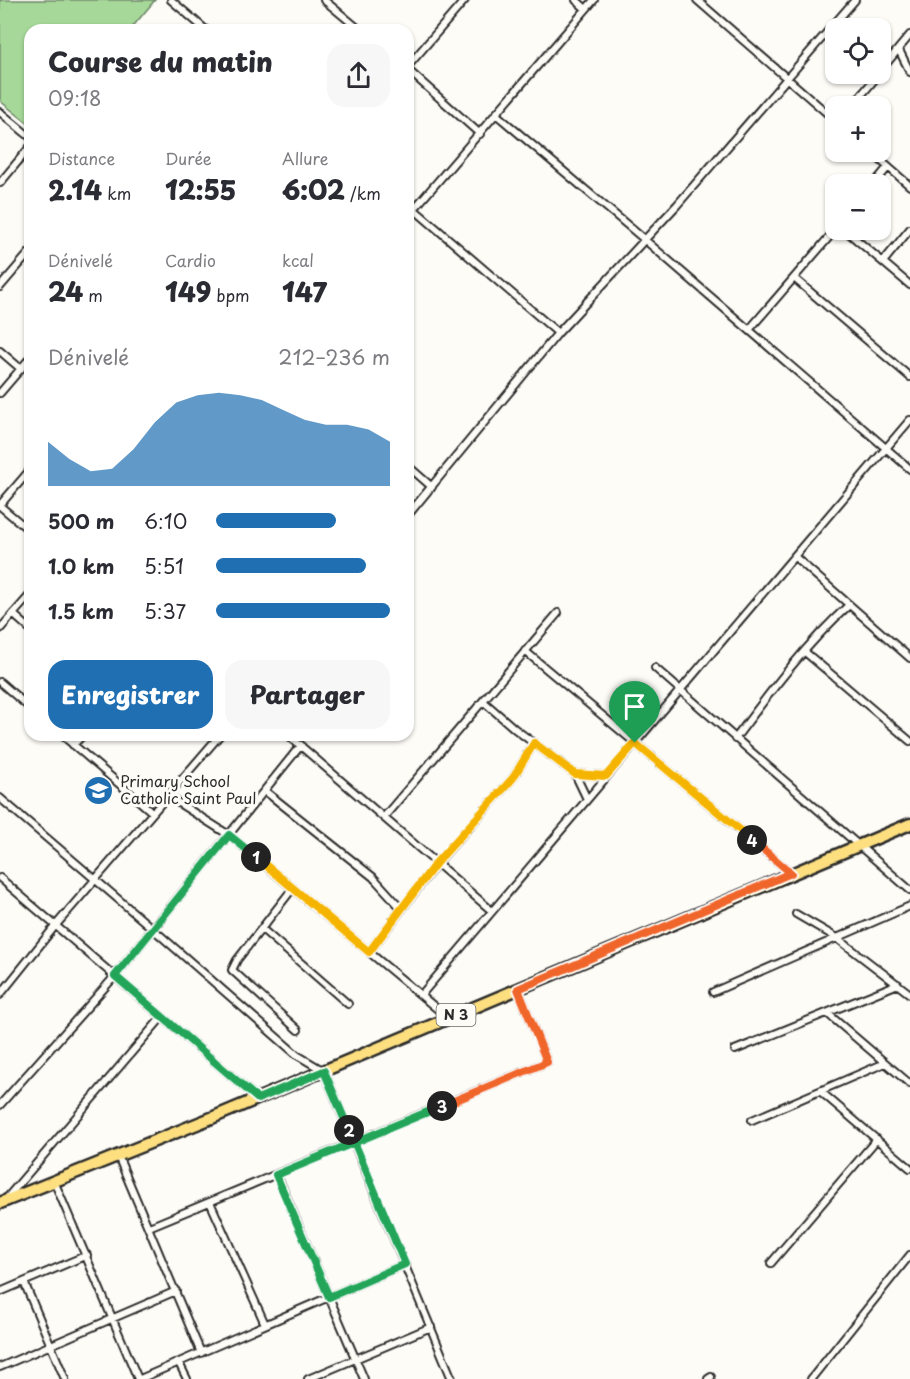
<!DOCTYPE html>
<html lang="fr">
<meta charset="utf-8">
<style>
body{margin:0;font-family:"Playpen Sans",sans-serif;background:#f7f7f7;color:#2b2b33;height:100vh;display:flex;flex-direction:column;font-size:22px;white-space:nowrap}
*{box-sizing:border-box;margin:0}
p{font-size:20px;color:#7c7c81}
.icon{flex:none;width:33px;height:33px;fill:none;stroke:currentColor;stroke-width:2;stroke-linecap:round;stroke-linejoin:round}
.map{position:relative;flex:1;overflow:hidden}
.drawer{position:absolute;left:24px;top:24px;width:390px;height:717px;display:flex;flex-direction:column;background:#fff;border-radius:18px;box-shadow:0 2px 4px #0004}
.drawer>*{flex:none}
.tools{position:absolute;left:825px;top:18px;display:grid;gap:12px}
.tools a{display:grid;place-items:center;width:66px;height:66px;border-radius:12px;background:#fff;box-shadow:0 2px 4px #0004;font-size:30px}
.pin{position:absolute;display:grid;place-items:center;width:51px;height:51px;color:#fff;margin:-62px -26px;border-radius:50% 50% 50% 0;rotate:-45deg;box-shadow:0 0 6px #0007}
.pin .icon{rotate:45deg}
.km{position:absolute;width:30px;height:30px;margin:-15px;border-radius:50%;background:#222;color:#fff;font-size:16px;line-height:30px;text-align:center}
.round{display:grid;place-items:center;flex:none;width:63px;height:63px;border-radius:18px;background:#f7f7f7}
.overview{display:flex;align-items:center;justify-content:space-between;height:102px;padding:0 24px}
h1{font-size:27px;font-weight:800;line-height:45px}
.metrics{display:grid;grid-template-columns:repeat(3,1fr);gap:9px;height:102px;padding:6px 24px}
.metrics div{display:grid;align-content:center}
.metrics b{font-size:26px;font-weight:800}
.metrics small{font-size:16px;font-weight:400}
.metrics p{font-size:16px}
.chart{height:168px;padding:12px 24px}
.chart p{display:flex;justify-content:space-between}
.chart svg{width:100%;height:108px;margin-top:6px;fill:#1f6fb2;opacity:.7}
.action{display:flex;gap:12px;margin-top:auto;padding:12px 24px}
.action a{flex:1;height:69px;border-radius:18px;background:#1f6fb2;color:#fff;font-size:24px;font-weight:800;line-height:69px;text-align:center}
.action a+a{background:#f7f7f7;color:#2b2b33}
ul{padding:0 24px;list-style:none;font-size:20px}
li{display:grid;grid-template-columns:96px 72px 1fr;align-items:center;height:45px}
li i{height:15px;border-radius:8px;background:#1f6fb2}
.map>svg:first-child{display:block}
.green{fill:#a6d899;stroke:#688262;stroke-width:1.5}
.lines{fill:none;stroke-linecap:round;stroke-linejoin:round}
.street-casing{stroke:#2b2b2b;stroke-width:10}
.primary-casing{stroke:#2b2b2b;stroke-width:15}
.street{stroke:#fdfcf7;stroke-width:6}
.primary{stroke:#fddf80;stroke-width:10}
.split-1-casing{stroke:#fff;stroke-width:12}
.split-2-casing{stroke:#fff;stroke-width:12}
.split-3-casing{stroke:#fff;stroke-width:12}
.split-4-casing{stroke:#fff;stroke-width:12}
.split-5-casing{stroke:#fff;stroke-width:12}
.split-1{stroke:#f5b400;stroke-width:8}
.split-2{stroke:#22a559;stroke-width:8}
.split-3{stroke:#22a559;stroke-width:8}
.split-4{stroke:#f0652b;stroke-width:8}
.split-5{stroke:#f5b400;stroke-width:8}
.labels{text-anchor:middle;stroke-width:6;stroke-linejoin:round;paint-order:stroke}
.shield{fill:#fdfcf7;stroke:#6a6a68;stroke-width:1.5}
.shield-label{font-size:14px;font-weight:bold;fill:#2b2b2b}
.poi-label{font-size:15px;fill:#2b2b2b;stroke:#fdfcf7;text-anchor:start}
</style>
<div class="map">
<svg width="910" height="1379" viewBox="0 0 910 1379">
<rect width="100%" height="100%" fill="#fdfcf7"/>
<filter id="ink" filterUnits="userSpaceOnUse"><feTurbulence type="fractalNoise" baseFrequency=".0167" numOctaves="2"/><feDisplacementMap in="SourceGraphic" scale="12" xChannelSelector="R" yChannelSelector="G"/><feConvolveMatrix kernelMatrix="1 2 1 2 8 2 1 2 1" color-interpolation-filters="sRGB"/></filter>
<g filter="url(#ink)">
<!-- green -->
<path class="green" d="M 0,0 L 155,0 L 130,30 L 30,30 L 30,125 L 0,101 Z"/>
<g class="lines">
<defs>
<path id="street" d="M 171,0 L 206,30
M 324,0 L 360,30
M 576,0 L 586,9
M 697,0 L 836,121
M 899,50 L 910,72
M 408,66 L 465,0
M 408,70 L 480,134
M 880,71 L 910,35
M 852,106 L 879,74
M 0,112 L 30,137
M 497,115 L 645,240 L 910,469
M 871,152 L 910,186
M 0,183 L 30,147
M 874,184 L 888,167
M 408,204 L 558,333
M 408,216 L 594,0
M 845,230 L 910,285
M 883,262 L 910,229
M 794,278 L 910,377
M 0,287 L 30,252
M 749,330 L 836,229
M 0,351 L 21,369
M 0,393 L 30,358
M 408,466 L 432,487
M 0,505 L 30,470
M 0,506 L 30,531
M 408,515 L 558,333 L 677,205 L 855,0
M 795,557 L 910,658
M 13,614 L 30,629
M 0,629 L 30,595
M 525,651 L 791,873
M 805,652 L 910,741
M 655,668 L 910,890
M 0,682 L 30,708
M 483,701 L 515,729 L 575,774 L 587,799
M 62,735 L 152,812
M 288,735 L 492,911
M 735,739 C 770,692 806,644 849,605
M 73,745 L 83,735
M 575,774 L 606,776
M 265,791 L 373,877 L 402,909
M 166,795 L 229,835 L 448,1018
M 0,798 L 153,929 L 297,1055 L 324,1071 L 452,1379
M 384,817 L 558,613
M 0,878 L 257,1098
M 293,888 L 237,960 L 232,970 L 298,1030
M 796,914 L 837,938 L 910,994
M 262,929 L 348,1004
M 369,952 L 437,863 L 513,778 L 534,743
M 713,992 L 910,906
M 0,995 L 56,925 L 220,735
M 421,995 L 910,420
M 827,1013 L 910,1084
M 735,1050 L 898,984
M 820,1091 L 910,1168
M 0,1105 L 115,976 L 301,745
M 752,1120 L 885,1063
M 118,1156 L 201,1353
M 277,1175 L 364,1379
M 54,1181 L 138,1379
M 6,1199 L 162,1017
M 210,1202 L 265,1324
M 149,1227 L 547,1062 L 518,989
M 771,1263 L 877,1139
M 24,1282 L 65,1379
M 0,1292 L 87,1255
M 179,1363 L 187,1379
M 0,1367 L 176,1291
M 140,1379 L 405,1264
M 308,1379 L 431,1327
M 708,1379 L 711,1377
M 811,1379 L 910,1255"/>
<path id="primary" d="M 0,1203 L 214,1117 L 910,824"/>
</defs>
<!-- street casing -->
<use href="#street" class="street-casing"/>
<!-- primary casing -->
<use href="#primary" class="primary-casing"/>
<!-- street -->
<use href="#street" class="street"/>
<!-- primary -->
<use href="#primary" class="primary"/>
</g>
</g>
<g class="lines" filter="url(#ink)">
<defs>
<path id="split-1" d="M 256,857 L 369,952 L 436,863 L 513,778 L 534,743 L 575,774 L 606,776 L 635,743"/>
<path id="split-2" d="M 256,857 L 229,835 L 115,976 L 258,1099 L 324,1071 L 349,1130"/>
<path id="split-3" d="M 349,1130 C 368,1174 386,1219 405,1264 L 329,1297 L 276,1175 L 442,1106"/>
<path id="split-4" d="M 442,1106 L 547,1062 L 518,989 L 791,873 L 752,840"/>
<path id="split-5" d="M 635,743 L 752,840"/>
</defs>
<!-- split-1 casing -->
<use href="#split-1" class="split-1-casing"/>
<!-- split-2 casing -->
<use href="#split-2" class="split-2-casing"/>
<!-- split-3 casing -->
<use href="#split-3" class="split-3-casing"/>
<!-- split-4 casing -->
<use href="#split-4" class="split-4-casing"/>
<!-- split-5 casing -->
<use href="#split-5" class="split-5-casing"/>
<!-- split-1 -->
<use href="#split-1" class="split-1"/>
<!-- split-2 -->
<use href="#split-2" class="split-2"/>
<!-- split-3 -->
<use href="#split-3" class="split-3"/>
<!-- split-4 -->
<use href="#split-4" class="split-4"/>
<!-- split-5 -->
<use href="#split-5" class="split-5"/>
</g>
<!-- icons -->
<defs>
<symbol id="school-disc" viewBox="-11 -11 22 22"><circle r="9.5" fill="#1f6fb2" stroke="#fdfcf7"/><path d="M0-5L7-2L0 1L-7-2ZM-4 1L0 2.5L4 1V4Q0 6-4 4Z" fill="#fff"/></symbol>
</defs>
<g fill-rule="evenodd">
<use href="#school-disc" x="82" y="774" width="33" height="33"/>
</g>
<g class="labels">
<!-- shield labels -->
<rect class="shield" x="436.5" y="1004" width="39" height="22" rx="4.5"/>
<g class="shield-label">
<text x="456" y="1020">N 3</text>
</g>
<!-- poi labels -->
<g class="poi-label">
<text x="120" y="787">Primary School<tspan x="120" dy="17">Catholic Saint Paul</tspan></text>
</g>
</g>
</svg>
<div class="tools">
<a><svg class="icon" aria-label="locate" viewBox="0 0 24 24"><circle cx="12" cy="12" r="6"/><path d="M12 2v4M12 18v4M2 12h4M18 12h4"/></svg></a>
<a>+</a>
<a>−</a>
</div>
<div class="pin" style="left:635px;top:743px;background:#1e9e55"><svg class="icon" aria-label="arrive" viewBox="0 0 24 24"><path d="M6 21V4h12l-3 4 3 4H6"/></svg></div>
<b class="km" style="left:256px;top:857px">1</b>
<b class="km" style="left:349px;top:1130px">2</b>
<b class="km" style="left:442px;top:1106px">3</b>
<b class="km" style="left:752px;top:840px">4</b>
<section class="drawer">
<div class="overview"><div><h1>Course du matin</h1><p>09:18</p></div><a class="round"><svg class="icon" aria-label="share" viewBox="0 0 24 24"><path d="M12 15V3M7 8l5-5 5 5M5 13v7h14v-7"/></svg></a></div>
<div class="metrics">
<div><p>Distance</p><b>2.14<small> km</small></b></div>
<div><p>Durée</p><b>12:55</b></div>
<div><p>Allure</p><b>6:02<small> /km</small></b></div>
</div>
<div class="metrics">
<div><p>Dénivelé</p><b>24<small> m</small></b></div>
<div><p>Cardio</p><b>149<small> bpm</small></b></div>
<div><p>kcal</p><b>147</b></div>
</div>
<div class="chart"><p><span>Dénivelé</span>212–236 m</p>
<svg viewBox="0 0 160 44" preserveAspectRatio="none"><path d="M0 44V26L10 33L20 38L30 37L40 29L50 18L60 10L70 7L80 6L90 7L100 9L110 13L120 17L130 19L140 19L150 21L160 26V44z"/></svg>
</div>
<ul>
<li><b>500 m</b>6:10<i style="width:69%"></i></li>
<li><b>1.0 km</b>5:51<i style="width:86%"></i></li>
<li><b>1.5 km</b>5:37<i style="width:100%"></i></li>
</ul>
<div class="action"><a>Enregistrer</a><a>Partager</a></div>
</section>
</div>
